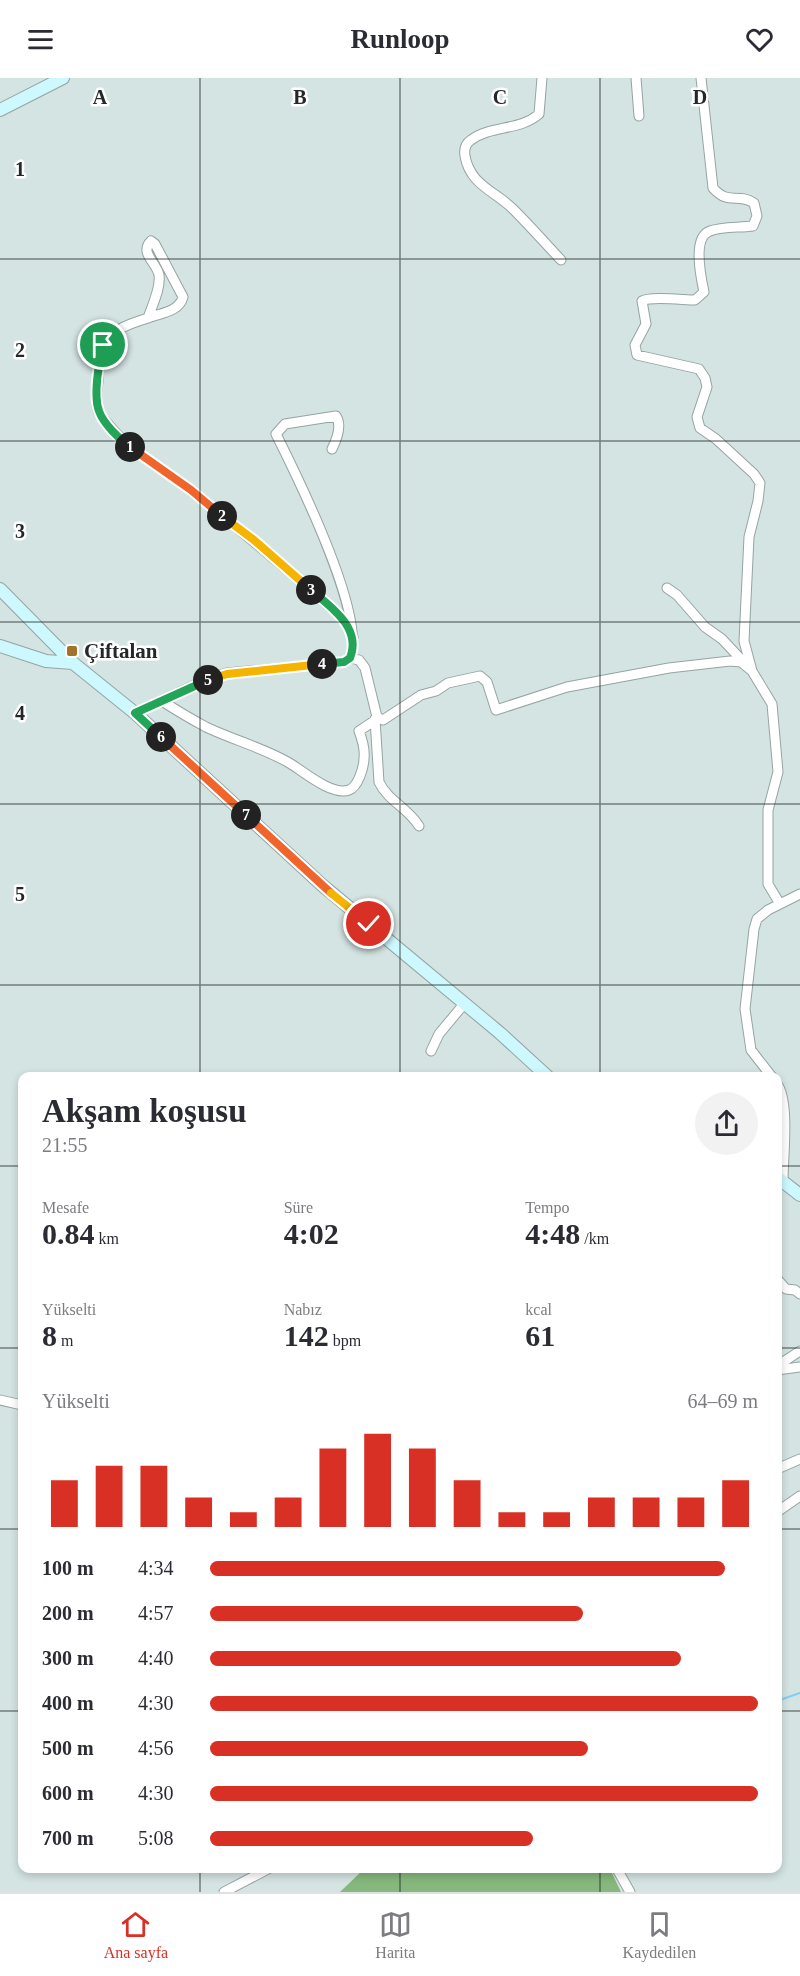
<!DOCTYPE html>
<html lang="tr">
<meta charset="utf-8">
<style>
body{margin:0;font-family:"Times New Roman",serif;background:#f2f2f3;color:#2b2b33;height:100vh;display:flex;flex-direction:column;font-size:22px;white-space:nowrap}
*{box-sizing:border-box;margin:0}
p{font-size:20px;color:#7c7c81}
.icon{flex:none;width:33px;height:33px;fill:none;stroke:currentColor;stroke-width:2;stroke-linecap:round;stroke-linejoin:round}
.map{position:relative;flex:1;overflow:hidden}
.side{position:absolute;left:18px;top:994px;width:764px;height:801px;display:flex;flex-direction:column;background:#fff;border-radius:12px;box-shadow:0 3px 9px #0003}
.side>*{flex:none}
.pin{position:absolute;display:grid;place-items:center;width:51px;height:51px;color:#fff;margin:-26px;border:3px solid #fff;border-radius:50%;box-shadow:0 2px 6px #0007}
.km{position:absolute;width:30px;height:30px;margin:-15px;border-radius:50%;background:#222;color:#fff;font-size:16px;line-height:30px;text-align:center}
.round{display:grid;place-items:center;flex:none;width:63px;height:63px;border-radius:32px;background:#f2f2f3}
.headline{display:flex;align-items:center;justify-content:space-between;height:102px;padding:0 24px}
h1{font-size:33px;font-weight:700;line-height:45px}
.metrics{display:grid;grid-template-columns:repeat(3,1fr);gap:9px;height:102px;padding:6px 24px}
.metrics div{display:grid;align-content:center}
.metrics b{font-size:30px;font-weight:700}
.metrics small{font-size:16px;font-weight:400}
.metrics p{font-size:16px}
.chart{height:168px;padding:12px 24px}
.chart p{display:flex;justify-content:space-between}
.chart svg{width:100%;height:108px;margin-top:6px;stroke:#d93025;stroke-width:6}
ul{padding:0 24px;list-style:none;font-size:20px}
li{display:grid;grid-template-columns:96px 72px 1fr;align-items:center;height:45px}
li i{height:15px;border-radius:8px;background:#d93025}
header{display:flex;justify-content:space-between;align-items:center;height:78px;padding:0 24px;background:#fff;font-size:27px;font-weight:700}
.dock{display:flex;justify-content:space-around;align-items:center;height:84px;border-top:2px solid #e1e1e2;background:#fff;font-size:16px;color:#7c7c81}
.dock a{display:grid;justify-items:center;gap:3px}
.dock .on{color:#d93025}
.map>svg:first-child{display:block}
.green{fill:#9cba97}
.forest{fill:#86b77d}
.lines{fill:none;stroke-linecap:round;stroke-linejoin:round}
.stream{stroke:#7fcef6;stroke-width:2}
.street-casing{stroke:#95a4a2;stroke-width:11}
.secondary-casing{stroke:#95a4a2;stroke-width:14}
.street{stroke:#fff;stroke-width:9}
.secondary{stroke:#ccf8fe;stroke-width:12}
.split-1-casing{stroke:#fff;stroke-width:12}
.split-2-casing{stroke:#fff;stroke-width:12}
.split-3-casing{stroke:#fff;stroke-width:12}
.split-4-casing{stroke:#fff;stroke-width:12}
.split-5-casing{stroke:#fff;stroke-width:12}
.split-6-casing{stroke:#fff;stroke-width:12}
.split-7-casing{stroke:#fff;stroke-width:12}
.split-8-casing{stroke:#fff;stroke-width:12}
.split-9-casing{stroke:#fff;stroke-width:12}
.split-1{stroke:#22a559;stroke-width:8}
.split-2{stroke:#f0652b;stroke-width:8}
.split-3{stroke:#f5b400;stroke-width:8}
.split-4{stroke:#22a559;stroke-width:8}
.split-5{stroke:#f5b400;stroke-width:8}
.split-6{stroke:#22a559;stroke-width:8}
.split-7{stroke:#f0652b;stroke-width:8}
.split-8{stroke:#f0652b;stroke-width:8}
.split-9{stroke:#f5b400;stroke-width:8}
.grid{fill:none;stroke:#232928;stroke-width:1.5;stroke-opacity:0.55}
.poi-dot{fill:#a47228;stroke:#fff;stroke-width:2}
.labels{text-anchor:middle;stroke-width:5;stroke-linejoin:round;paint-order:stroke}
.poi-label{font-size:21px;font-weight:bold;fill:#232928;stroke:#fff;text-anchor:start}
.grid-label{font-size:20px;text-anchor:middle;font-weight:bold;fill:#232928;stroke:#fff;stroke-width:5;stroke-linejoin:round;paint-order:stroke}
</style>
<header><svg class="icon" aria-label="menu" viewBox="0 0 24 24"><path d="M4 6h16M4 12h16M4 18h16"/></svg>Runloop<svg class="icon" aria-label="heart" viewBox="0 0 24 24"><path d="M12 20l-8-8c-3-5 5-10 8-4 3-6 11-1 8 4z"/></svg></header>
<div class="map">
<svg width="800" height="1814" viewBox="0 0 800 1814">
<rect width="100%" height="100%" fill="#d4e4e2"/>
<!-- green -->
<path class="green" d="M 777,1016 L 781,1045 L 777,1087 Z"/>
<!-- forest -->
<path class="forest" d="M 364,1791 L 610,1791 L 621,1814 L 340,1814 Z"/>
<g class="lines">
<!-- stream -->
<path class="stream" d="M 777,1623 L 800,1615"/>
<defs>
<path id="street" d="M 542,0 L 539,36 C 520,53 491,47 471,62 C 465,66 464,72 465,78 C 470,107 495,113 513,131 C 530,148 545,165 561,182
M 636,0 L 639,38
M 701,0 L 713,110 C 729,128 737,114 754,125 L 757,138 L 753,148 C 739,150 723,148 710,153 C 692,159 701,200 704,214 L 695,222 C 684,222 650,218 642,223 L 646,246 L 635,267 L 637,277 L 699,291 L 705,300 L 707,309 L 697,339 L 700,350 L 716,361 L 754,396 L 760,405 L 758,423 L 749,459 L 744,563 L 752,593 L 772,626 L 778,694 L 768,732 L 768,806 L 780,826
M 148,240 C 161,235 179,234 183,219 L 155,166 L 151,163 C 139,175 157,185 159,197 C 161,210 152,228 148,240 C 106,253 100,261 98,304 C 97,314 95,326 99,335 C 101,339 105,343 108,346 C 131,375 165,391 193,414 C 242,453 289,493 336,534 L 346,546 L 353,559
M 350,580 L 359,582 L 365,590 L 377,639 L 383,642 L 421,617 L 436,613 L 448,605 L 480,598 L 487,604 L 496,632 L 567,609 L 669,590 L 730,583 L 741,584 L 752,593 L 722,561 L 705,549 L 677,517 L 667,510
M 162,623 C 176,632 191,641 206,649 C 233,662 267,671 291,686 C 304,694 332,718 349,712 C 358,709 364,689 364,680 C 365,672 362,661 359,653 L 374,643
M 135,635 L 199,605 L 227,595 L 344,584 L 350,580 C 367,539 297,398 276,356 L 285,346 L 336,338 C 342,347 337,361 332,371
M 375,641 L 379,704 C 388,723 408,730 419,748
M 431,973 L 439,956 L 464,926
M 772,999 L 751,972 L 745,931 L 754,851 L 757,841 L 768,832 L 800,816
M 777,1006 C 790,1024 783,1079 783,1102
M 777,1201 L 786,1211 L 795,1212 L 800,1216
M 777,1288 L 800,1273
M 777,1292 L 800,1289
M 0,1322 L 22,1327
M 777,1391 L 800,1381
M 777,1434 L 800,1418
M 617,1791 L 630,1814
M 224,1814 L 268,1791"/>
<path id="secondary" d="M 0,32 L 63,0
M 0,511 L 73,585 L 135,635 L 322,807 L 500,955 L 548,999
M 0,568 L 46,583 L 73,585
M 777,1099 L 800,1117"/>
</defs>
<!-- street casing -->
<use href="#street" class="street-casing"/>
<!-- secondary casing -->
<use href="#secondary" class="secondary-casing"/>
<!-- street -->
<use href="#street" class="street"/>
<!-- secondary -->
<use href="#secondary" class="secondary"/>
</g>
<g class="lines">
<defs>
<path id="split-1" d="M 103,267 C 99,283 93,318 99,333 C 103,345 119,361 130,369"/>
<path id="split-2" d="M 130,369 L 191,412 L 222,438"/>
<path id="split-3" d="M 222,438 L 254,462 L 311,512"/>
<path id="split-4" d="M 311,512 C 331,529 362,550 350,580 L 344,584 L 322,586"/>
<path id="split-5" d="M 208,602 L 227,596 L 322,586"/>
<path id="split-6" d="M 161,659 L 135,635 L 208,602"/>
<path id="split-7" d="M 161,659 L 246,737"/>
<path id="split-8" d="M 246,737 L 331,815"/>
<path id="split-9" d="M 331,815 L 369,846"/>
</defs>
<!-- split-1 casing -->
<use href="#split-1" class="split-1-casing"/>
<!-- split-2 casing -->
<use href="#split-2" class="split-2-casing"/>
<!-- split-3 casing -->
<use href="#split-3" class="split-3-casing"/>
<!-- split-4 casing -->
<use href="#split-4" class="split-4-casing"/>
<!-- split-5 casing -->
<use href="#split-5" class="split-5-casing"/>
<!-- split-6 casing -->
<use href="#split-6" class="split-6-casing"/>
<!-- split-7 casing -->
<use href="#split-7" class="split-7-casing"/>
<!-- split-8 casing -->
<use href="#split-8" class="split-8-casing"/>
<!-- split-9 casing -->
<use href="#split-9" class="split-9-casing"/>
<!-- split-1 -->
<use href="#split-1" class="split-1"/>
<!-- split-2 -->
<use href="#split-2" class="split-2"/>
<!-- split-3 -->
<use href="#split-3" class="split-3"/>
<!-- split-4 -->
<use href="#split-4" class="split-4"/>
<!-- split-5 -->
<use href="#split-5" class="split-5"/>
<!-- split-6 -->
<use href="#split-6" class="split-6"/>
<!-- split-7 -->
<use href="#split-7" class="split-7"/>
<!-- split-8 -->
<use href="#split-8" class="split-8"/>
<!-- split-9 -->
<use href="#split-9" class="split-9"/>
</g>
<!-- grid -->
<path class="grid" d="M 200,0 L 200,999M 400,0 L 400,999M 600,0 L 600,999M 0,181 L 800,181M 0,363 L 800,363M 0,544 L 800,544M 0,726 L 800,726M 0,907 L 800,907M 0,1088 L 22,1088M 777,1088 L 800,1088M 0,1270 L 22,1270M 777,1270 L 800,1270M 0,1451 L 22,1451M 777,1451 L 800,1451M 0,1633 L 22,1633M 777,1633 L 800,1633M 200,1791 L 200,1814M 400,1791 L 400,1814M 600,1791 L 600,1814"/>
<!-- markers -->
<rect class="poi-dot" x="66" y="567" width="12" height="12" rx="3"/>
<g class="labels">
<!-- poi labels -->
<g class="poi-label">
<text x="84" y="580">Çiftalan</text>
</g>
</g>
<g class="grid-label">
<text x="100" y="26">A</text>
<text x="300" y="26">B</text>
<text x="500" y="26">C</text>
<text x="700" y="26">D</text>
<text x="20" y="98">1</text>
<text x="20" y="279">2</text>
<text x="20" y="460">3</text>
<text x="20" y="642">4</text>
<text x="20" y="823">5</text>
</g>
</svg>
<div class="pin" style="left:103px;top:267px;background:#1e9e55"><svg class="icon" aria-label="arrive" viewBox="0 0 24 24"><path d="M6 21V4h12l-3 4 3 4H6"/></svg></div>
<div class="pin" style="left:369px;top:846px;background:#d93025"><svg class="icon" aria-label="check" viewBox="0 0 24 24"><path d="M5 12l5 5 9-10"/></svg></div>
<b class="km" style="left:130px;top:369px">1</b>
<b class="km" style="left:222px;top:438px">2</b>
<b class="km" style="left:311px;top:512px">3</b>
<b class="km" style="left:322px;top:586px">4</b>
<b class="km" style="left:208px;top:602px">5</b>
<b class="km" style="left:161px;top:659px">6</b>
<b class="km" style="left:246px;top:737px">7</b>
<section class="side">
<div class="headline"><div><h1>Akşam koşusu</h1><p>21:55</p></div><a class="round"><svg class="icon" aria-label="share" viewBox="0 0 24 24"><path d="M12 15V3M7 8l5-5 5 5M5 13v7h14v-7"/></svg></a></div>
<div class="metrics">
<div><p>Mesafe</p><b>0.84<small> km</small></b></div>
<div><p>Süre</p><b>4:02</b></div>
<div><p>Tempo</p><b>4:48<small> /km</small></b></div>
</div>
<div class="metrics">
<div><p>Yükselti</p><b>8<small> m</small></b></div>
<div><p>Nabız</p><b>142<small> bpm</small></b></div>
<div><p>kcal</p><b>61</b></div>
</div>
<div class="chart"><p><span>Yükselti</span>64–69 m</p>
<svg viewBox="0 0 160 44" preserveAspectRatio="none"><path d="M5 44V25M15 44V19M25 44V19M35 44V32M45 44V38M55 44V32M65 44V12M75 44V6M85 44V12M95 44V25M105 44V38M115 44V38M125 44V32M135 44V32M145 44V32M155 44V25"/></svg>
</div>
<ul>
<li><b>100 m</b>4:34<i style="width:94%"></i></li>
<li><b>200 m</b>4:57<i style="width:68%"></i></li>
<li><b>300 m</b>4:40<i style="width:86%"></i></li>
<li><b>400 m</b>4:30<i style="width:100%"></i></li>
<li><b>500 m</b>4:56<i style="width:69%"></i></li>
<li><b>600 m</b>4:30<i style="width:100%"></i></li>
<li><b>700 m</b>5:08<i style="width:59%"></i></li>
</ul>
</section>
</div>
<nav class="dock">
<a class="on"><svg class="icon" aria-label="home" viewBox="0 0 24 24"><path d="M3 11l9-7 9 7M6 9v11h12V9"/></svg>Ana sayfa</a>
<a><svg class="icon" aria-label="map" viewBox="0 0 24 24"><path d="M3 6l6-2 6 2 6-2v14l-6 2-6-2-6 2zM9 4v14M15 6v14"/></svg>Harita</a>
<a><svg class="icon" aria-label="saved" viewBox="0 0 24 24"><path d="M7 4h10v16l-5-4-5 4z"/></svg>Kaydedilen</a>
</nav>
